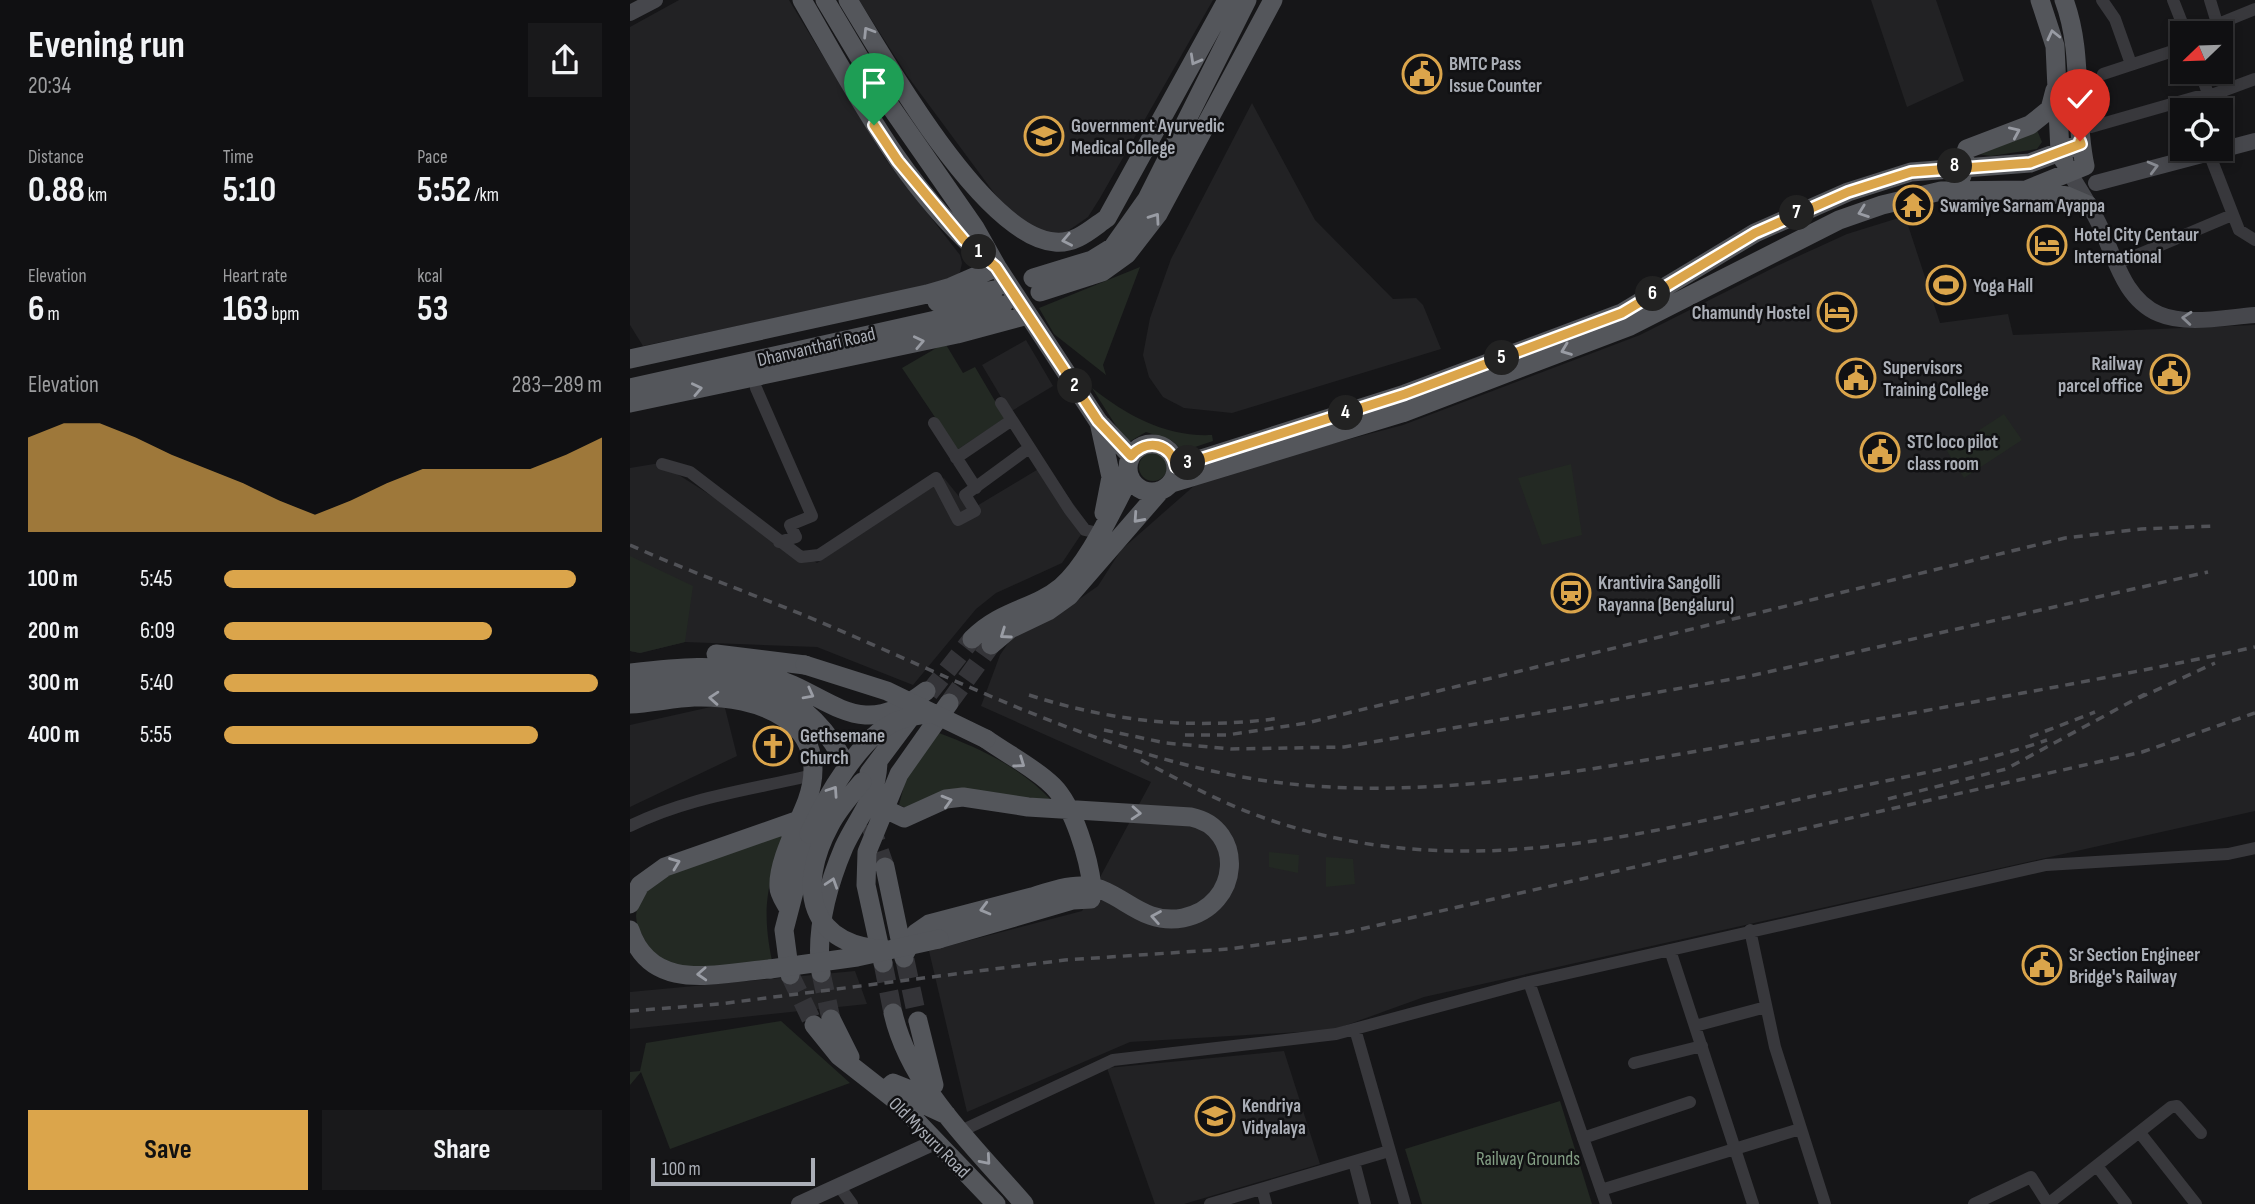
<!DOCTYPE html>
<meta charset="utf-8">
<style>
body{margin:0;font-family:"Sofia Sans Condensed",sans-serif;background:#19191b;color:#f1f3f6;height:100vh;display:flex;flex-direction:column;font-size:26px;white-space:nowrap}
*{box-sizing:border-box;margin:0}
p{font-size:23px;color:#9c9d9f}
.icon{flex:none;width:38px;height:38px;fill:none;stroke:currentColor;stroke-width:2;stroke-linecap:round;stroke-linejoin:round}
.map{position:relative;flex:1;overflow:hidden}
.side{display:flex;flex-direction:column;background:#101012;width:630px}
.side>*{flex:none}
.needle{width:46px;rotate:247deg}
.controls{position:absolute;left:1540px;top:21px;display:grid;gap:14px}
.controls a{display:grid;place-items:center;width:63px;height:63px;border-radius:0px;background:#101012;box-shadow:0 4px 10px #0003,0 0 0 2px #303032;font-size:35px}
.scale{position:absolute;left:21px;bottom:18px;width:164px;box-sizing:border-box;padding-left:7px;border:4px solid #aaaeb6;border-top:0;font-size:19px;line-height:24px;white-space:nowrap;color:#aaaeb6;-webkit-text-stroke:5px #111113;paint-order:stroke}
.pin{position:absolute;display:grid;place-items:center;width:60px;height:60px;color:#fff;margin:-72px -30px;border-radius:50% 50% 50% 0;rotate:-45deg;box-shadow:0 0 7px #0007}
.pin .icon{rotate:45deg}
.km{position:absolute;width:35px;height:35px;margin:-18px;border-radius:50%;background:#222;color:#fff;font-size:19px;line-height:35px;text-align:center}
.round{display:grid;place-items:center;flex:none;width:74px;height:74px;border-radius:0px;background:#19191b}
.head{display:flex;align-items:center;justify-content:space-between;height:119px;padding:0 28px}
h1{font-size:38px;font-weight:700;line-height:52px}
.stats{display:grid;grid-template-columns:repeat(3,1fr);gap:10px;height:119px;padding:7px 28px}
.stats div{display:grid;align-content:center}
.stats b{font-size:35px;font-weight:700}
.stats small{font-size:19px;font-weight:400}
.stats p{font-size:19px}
.chart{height:196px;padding:14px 28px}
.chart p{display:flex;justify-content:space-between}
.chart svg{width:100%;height:126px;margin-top:7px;fill:#dba54b;opacity:.7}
.primary-button{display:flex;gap:14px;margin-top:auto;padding:14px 28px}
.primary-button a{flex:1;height:80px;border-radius:0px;background:#dba54b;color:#111;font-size:28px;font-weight:700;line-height:80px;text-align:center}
.primary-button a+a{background:#19191b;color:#f1f3f6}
ul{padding:0 28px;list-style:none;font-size:23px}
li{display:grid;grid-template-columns:112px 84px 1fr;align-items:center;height:52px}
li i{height:18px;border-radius:9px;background:#dba54b}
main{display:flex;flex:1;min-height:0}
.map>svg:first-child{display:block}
.built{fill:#222224}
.green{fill:#232923}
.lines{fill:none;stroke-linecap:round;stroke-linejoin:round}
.primary-tunnel{stroke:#343438;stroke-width:19;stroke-dasharray:19 10;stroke-linecap:butt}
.street{stroke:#38383c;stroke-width:12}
.secondary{stroke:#46474c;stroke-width:16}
.primary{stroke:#54565b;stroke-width:19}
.rail{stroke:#515257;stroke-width:3.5;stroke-dasharray:9 7;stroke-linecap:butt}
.primary-bridge{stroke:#54565b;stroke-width:19}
.oneway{stroke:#999ca4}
.oneway2{stroke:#878a91}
.route-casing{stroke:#fff;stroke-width:14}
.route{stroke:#dba54b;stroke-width:9}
.labels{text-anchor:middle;stroke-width:5;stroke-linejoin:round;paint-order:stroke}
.poi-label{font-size:19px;font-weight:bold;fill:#aaaeb6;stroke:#111113;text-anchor:start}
.street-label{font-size:19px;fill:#aaaeb6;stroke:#111113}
.park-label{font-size:19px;fill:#839e84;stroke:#111113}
</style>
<main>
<section class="side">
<div class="head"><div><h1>Evening run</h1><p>20:34</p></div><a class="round"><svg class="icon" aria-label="share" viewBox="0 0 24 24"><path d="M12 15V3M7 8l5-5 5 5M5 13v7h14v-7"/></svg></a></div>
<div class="stats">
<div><p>Distance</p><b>0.88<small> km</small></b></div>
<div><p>Time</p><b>5:10</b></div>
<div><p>Pace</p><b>5:52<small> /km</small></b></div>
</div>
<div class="stats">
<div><p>Elevation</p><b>6<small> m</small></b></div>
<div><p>Heart rate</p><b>163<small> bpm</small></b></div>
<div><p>kcal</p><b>53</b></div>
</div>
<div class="chart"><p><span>Elevation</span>283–289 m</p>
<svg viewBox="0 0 160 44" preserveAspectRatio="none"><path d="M0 44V11L10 6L20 6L30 11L40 17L50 22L60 27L70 33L80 38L90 33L100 27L110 22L120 22L130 22L140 22L150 17L160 11V44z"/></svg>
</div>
<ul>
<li><b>100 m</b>5:45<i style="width:93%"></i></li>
<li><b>200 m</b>6:09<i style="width:71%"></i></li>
<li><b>300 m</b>5:40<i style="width:99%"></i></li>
<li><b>400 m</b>5:55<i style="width:83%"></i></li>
</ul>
<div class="primary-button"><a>Save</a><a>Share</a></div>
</section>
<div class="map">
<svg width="1625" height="1204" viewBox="0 0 1625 1204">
<rect width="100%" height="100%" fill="#161618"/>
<!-- built -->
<path class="built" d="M 49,0 L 159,0 L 256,160 L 330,255 L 332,263 L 330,272 L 322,281 L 13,346 L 0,325 L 0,27 Z
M 229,0 L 583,0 L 470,198 L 458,217 L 432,235 L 403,230 L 373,205 L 276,74 Z
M 1241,0 L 1306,0 L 1334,81 L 1277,107 Z
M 622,103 L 685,220 L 763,299 L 786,298 L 793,305 L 811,349 L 602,413 L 554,408 L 533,397 L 519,377 L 513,355 L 520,318 L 541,259 Z
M 1275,216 L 1310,323 L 1378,314 L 1383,335 L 1625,325 L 1625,811 L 794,997 L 703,1030 L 500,1042 L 337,1112 L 299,951 L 452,911 L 521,782 L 351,706 L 370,655 L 383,636 L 421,619 L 468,586 L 491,550 L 565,485 L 667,453 L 773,425 L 1010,335 L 1149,265 L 1217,234 Z
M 396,340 L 423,386 L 380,412 L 352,365 Z
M 30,463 L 187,563 L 314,478 L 340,510 L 415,465 L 458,524 L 432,563 L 366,593 L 346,609 L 283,685 L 187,647 L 55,642 L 10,653 L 0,651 L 0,468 Z
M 94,704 L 107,756 L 0,807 L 0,725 Z
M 225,971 L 237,1004 L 0,1029 L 0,992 Z
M 654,1051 L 690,1164 L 554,1204 L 525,1204 L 477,1068 Z"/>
<!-- green -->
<path class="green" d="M 1407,130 L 1412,142 L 1407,149 L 1361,156 L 1347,154 Z
M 510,267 L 473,365 L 476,375 L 424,334 L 409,308 Z
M 315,343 L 333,373 L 345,367 L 375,418 L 327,450 L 272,368 Z
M 462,388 C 498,416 535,437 582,435 L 583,441 L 553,451 L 541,440 L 516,432 L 497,443 Z
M 1374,414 L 1392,440 L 1334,478 L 1317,451 Z
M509 467a14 14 0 1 1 28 0a14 14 0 1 1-28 0Z
M 941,464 L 952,535 L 912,545 L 888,478 Z
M 0,556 L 63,586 L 55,642 L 10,653 L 0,651 Z
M 309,733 C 349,748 392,768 421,800 L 382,799 L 368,793 L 335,790 L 279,809 L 269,805 L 276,778 Z
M 153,834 C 138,887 131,906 142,961 L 55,969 L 23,956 L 7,925 L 6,916 L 7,908 L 25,878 Z
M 639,852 L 669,855 L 668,873 L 639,867 Z
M 696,857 L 723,859 L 725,884 L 696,887 Z
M 151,1021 L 220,1083 L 40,1149 L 11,1072 L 0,1085 L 0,1072 L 10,1071 L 16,1043 Z
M 930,1101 L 962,1204 L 792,1204 L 775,1149 Z"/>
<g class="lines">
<!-- primary-tunnel -->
<path class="primary-tunnel" d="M 299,693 L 342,639
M 319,703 L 361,645
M 240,824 L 255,867
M 275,960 L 288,1021
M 253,963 L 263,1013
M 191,973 L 201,1019
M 160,975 L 184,1025"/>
<!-- street -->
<path class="street" d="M 1472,0 L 1485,19 L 1501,64
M 1543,0 L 1556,33
M 1580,0 L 1587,23
M 1566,33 L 1625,9
M 1570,72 L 1579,96
M 1473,74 L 1552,48
M 1571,110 L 1566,97 L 1579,96 L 1625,79
M 1461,127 L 1566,97
M 1579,153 L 1609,230 L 1625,240
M 1486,264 L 1602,215
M 126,388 L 182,516 L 160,525 L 166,537 L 149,542
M 371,403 L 439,509 L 455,530 L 468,533
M 304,423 L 346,488
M 326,458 L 382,420
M 32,464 L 60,472 L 171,557 L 189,555 L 306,478 L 328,520 L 345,511 L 335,495 L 399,448
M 0,826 C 58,797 120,790 183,775
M 1120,930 L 1145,1047 L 1195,1204
M 1040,950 L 1123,1204
M 899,982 L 976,1204
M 1065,1026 L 1136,1007
M 725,1029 L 775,1204
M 1004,1063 L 1072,1046
M 331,1131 L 483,1060 L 706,1034 L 899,982 L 1416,865 L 1598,854 L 1625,848
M 1510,1133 L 1566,1204
M 953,1138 L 1060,1102
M 724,1162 L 735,1204
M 1467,1166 L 1496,1204
M 209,1186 L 222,1204
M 632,1189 L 636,1204
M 971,1190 L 1170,1129
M 580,1204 L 759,1151
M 1344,1204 L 1401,1177 L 1418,1204
M 1418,1204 L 1541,1107 L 1547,1106 L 1571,1133"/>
<!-- secondary -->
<path class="secondary" d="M 0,13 L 25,0
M 1439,172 C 1448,187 1458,202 1466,218 C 1484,251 1491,298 1529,314 C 1557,326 1596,317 1625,315
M 1466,183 L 1625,141
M 169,1204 L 305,1142"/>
<!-- primary -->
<path class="primary" d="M 172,0 C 225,91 275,191 358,260
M 195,0 L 247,87 L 345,228 L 367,267 L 468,421 L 501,456
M 218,0 C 254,59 354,237 425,242 C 446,244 461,229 477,218 L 597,0
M 1410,0 L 1425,46 L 1430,152 L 1434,161
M 1332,176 L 1331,166 L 1337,149 L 1400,125 L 1420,109 L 1425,90
M 1397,190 L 1437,196 L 1458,205
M 403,278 L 462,260 L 483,247 L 517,199 L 617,0
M 410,292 L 472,272 L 497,254 L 528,214 L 643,0
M 307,302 L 364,290
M 0,359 L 297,294 L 321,287 L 367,267
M 0,388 L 373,305
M 0,403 L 327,334 L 398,315
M 469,422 L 481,477 L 474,513
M498 468a24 24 0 1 1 48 0a24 24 0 1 1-48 0Z
M 546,467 L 775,394 L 992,313 L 1125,233 L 1218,192 L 1281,172 L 1400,163 L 1451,144
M 542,483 L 772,413 L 1000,326 L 1209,220 L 1252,205 L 1311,191 L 1396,190 L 1455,166 C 1443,111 1454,53 1434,0
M 342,639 C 372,609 403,610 431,587 C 459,563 482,510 500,477
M 361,645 L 380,629 L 418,611 L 439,596 L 531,490
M 86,654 L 175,665
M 0,673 C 45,668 89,663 134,675 C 201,692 225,746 296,691
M 0,687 C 86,682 161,667 211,756
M 0,704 C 21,703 43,698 64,697 C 129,695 205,722 177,801 C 168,825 147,863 149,888 C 149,894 155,902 158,908
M 356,739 C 377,754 405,768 423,786 C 444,807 459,859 462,887
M 239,773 L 286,710
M 255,809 L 274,818 L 316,799 L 333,797 L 398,807 L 561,817 C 615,828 612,906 553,918 C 509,926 491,888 454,886 C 437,885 418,892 402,897 C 368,906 333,915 299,924 L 286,933 L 274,955
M 255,867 L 274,958
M 0,904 L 10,885 L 35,867 L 169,820
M 0,930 C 21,994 87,973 140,969
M 309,939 L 443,900 L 461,899
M 253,963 L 236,885 L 237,852 L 269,774 L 319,703
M 191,973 C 185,930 197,887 214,847 C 229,815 246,801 248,763
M 160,975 L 154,930 L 179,834
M 263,1013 C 280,1088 346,1148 394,1204
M 201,1019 L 220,1057
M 288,1021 L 304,1085
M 184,1025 L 209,1056 L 269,1103 L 366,1204
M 254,1091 L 263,1083 L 278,1089 L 291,1103 L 317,1115"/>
<!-- rail -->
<path class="rail" d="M 0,545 C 62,573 126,595 188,621 C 330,681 470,754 624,779 C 793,807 984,765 1152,736 C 1310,708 1468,681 1625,647
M 399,695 C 483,722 563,730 651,718
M 1509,698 L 1585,663
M 474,730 L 536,743 L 601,749 L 714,747 L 1120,676 L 1578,572
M 555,735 L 597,735 L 677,723 L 1435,538 L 1511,529 L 1584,526
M 1400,737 L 1465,712
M 511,760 C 553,782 595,805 640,820 C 824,882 994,839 1175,798 C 1254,780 1340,767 1417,740
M 1258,799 L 1376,769 L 1515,694
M 0,1011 L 89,1004 L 435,960 L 599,949 L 718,932 L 1512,752 L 1625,713"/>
<!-- primary-bridge -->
<path class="primary-bridge" d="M 175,665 L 257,691 L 356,739
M 232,782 C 221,795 208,809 200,825 C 166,888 178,946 258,950
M 179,834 C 195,799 230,736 267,721 C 278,716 291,715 303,713
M 140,969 L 227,957 L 309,939"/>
</g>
<!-- one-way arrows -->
<defs><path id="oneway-chevron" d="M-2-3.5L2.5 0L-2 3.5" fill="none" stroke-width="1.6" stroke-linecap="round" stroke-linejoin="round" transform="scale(1.75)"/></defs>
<g class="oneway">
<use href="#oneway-chevron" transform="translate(238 32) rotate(-122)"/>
<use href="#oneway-chevron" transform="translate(1423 35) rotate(-103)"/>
<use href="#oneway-chevron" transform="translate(565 60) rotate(119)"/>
<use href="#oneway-chevron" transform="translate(1385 132) rotate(-24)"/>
<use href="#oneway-chevron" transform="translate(1233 212) rotate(160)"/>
<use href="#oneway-chevron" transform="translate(525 218) rotate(-55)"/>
<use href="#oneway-chevron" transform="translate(437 240) rotate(169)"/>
<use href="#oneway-chevron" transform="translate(289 342) rotate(-12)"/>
<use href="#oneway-chevron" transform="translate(936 350) rotate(159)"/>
<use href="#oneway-chevron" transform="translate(67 389) rotate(-12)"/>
<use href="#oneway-chevron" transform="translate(508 518) rotate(132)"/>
<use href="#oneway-chevron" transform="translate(375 634) rotate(145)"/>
<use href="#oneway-chevron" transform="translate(179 694) rotate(28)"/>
<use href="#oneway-chevron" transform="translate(84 698) rotate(-176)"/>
<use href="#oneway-chevron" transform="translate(390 763) rotate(35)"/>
<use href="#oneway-chevron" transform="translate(203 791) rotate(-56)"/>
<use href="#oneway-chevron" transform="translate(317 801) rotate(-16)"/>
<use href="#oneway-chevron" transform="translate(506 813) rotate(4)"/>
<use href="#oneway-chevron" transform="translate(45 863) rotate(-21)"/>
<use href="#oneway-chevron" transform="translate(202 883) rotate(-72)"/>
<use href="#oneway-chevron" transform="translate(355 909) rotate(165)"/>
<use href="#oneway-chevron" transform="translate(526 917) rotate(-170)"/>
<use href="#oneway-chevron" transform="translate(72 974) rotate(177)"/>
<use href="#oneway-chevron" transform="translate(356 1160) rotate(49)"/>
</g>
<g class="oneway2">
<use href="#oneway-chevron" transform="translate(1523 167) rotate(-15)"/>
<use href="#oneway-chevron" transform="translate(1557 318) rotate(-175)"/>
</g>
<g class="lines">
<defs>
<path id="route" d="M 244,125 L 268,161 L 334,240 L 366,267 L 468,421 L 501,456 C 517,438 541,443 546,467 L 775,394 L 992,313 L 1125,233 L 1218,192 L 1281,172 L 1400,163 L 1451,144 L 1450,141"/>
</defs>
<!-- route casing -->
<use href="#route" class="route-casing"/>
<!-- route -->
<use href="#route" class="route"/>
</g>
<!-- icons -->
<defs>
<symbol id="civic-ring" viewBox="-11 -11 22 22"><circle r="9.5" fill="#111113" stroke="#dba54b" stroke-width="1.5"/><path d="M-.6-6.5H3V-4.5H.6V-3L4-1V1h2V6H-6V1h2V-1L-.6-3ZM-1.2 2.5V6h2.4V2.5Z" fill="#dba54b"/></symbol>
<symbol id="university-ring" viewBox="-11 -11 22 22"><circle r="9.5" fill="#111113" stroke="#dba54b" stroke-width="1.5"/><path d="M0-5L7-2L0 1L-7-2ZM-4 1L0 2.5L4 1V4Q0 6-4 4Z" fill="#dba54b"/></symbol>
<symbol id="temple-ring" viewBox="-11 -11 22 22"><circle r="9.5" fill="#111113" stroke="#dba54b" stroke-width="1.5"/><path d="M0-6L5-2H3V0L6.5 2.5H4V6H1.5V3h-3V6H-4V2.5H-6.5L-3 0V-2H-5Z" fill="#dba54b"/></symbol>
<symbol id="hotel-ring" viewBox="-11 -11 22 22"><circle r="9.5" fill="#111113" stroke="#dba54b" stroke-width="1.5"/><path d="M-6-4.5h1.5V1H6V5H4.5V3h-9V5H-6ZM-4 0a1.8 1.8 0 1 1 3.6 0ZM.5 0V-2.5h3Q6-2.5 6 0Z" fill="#dba54b"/></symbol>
<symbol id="stadium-ring" viewBox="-11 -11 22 22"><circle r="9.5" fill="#111113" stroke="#dba54b" stroke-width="1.5"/><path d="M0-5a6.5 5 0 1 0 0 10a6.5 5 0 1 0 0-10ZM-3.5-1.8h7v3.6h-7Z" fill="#dba54b"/></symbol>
<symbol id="station-ring" viewBox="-11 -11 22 22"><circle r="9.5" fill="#111113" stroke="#dba54b" stroke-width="1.5"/><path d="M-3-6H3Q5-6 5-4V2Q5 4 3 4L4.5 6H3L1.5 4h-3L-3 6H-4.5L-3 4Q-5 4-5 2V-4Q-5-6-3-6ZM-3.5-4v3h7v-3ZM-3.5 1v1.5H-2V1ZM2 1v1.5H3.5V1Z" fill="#dba54b"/></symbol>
<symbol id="church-ring" viewBox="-11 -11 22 22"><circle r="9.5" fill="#111113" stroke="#dba54b" stroke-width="1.5"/><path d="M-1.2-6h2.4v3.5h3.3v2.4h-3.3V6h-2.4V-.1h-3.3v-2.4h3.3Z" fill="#dba54b"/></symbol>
<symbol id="school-ring" viewBox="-11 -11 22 22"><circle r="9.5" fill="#111113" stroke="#dba54b" stroke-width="1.5"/><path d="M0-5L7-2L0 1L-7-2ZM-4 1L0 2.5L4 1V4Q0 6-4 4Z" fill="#dba54b"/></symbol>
</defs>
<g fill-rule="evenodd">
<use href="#civic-ring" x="770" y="52" width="44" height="44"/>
<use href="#university-ring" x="392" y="114" width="44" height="44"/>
<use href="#temple-ring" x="1261" y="183" width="44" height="44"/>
<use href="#hotel-ring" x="1395" y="223" width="44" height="44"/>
<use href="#stadium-ring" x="1294" y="263" width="44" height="44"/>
<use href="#hotel-ring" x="1185" y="290" width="44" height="44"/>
<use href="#civic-ring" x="1518" y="352" width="44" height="44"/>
<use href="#civic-ring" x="1204" y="356" width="44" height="44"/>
<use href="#civic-ring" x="1228" y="430" width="44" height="44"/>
<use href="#station-ring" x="919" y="571" width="44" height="44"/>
<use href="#church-ring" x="121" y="724" width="44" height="44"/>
<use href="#civic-ring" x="1390" y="943" width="44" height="44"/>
<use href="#school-ring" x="563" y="1094" width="44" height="44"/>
</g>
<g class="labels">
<!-- poi labels -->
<g class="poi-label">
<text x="819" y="70">BMTC Pass<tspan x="819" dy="22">Issue Counter</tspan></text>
<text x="441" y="132">Government Ayurvedic<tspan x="441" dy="22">Medical College</tspan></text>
<text x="1310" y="212">Swamiye Sarnam Ayappa</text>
<text x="1444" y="241">Hotel City Centaur<tspan x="1444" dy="22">International</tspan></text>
<text x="1343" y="292">Yoga Hall</text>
<text x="1180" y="319" text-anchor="end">Chamundy Hostel</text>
<text x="1513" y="370" text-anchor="end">Railway<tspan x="1513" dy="22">parcel office</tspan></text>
<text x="1253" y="374">Supervisors<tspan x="1253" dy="22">Training College</tspan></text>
<text x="1277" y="448">STC loco pilot<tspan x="1277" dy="22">class room</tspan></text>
<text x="968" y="589">Krantivira Sangolli<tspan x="968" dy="22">Rayanna (Bengaluru)</tspan></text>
<text x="170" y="742">Gethsemane<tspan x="170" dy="22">Church</tspan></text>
<text x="1439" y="961">Sr Section Engineer<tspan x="1439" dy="22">Bridge's Railway</tspan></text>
<text x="612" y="1112">Kendriya<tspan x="612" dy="22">Vidyalaya</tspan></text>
</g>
<!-- street labels -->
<g class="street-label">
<text transform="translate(186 346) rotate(-13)" y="7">Dhanvanthari Road</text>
<text transform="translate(300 1137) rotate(45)" y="7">Old Mysuru Road</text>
</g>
<!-- park labels -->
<g class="park-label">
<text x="898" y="1165">Railway Grounds</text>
</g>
</g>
</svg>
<div class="controls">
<a><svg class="needle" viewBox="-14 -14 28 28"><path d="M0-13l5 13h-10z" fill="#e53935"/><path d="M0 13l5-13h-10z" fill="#9c9d9f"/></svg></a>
<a><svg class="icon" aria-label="locate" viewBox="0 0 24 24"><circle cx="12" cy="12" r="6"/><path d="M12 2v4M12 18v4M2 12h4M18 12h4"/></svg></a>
</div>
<div class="scale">100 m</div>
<div class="pin" style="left:244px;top:125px;background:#1e9e55"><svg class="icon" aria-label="arrive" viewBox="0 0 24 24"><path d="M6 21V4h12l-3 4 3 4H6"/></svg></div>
<div class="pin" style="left:1450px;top:141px;background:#d93025"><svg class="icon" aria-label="check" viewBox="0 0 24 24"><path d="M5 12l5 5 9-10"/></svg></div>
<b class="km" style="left:349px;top:252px">1</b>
<b class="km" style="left:445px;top:386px">2</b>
<b class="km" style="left:558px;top:463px">3</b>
<b class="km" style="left:716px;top:413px">4</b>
<b class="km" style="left:872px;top:358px">5</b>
<b class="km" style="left:1023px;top:294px">6</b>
<b class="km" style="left:1167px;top:213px">7</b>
<b class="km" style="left:1325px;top:166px">8</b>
</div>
</main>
